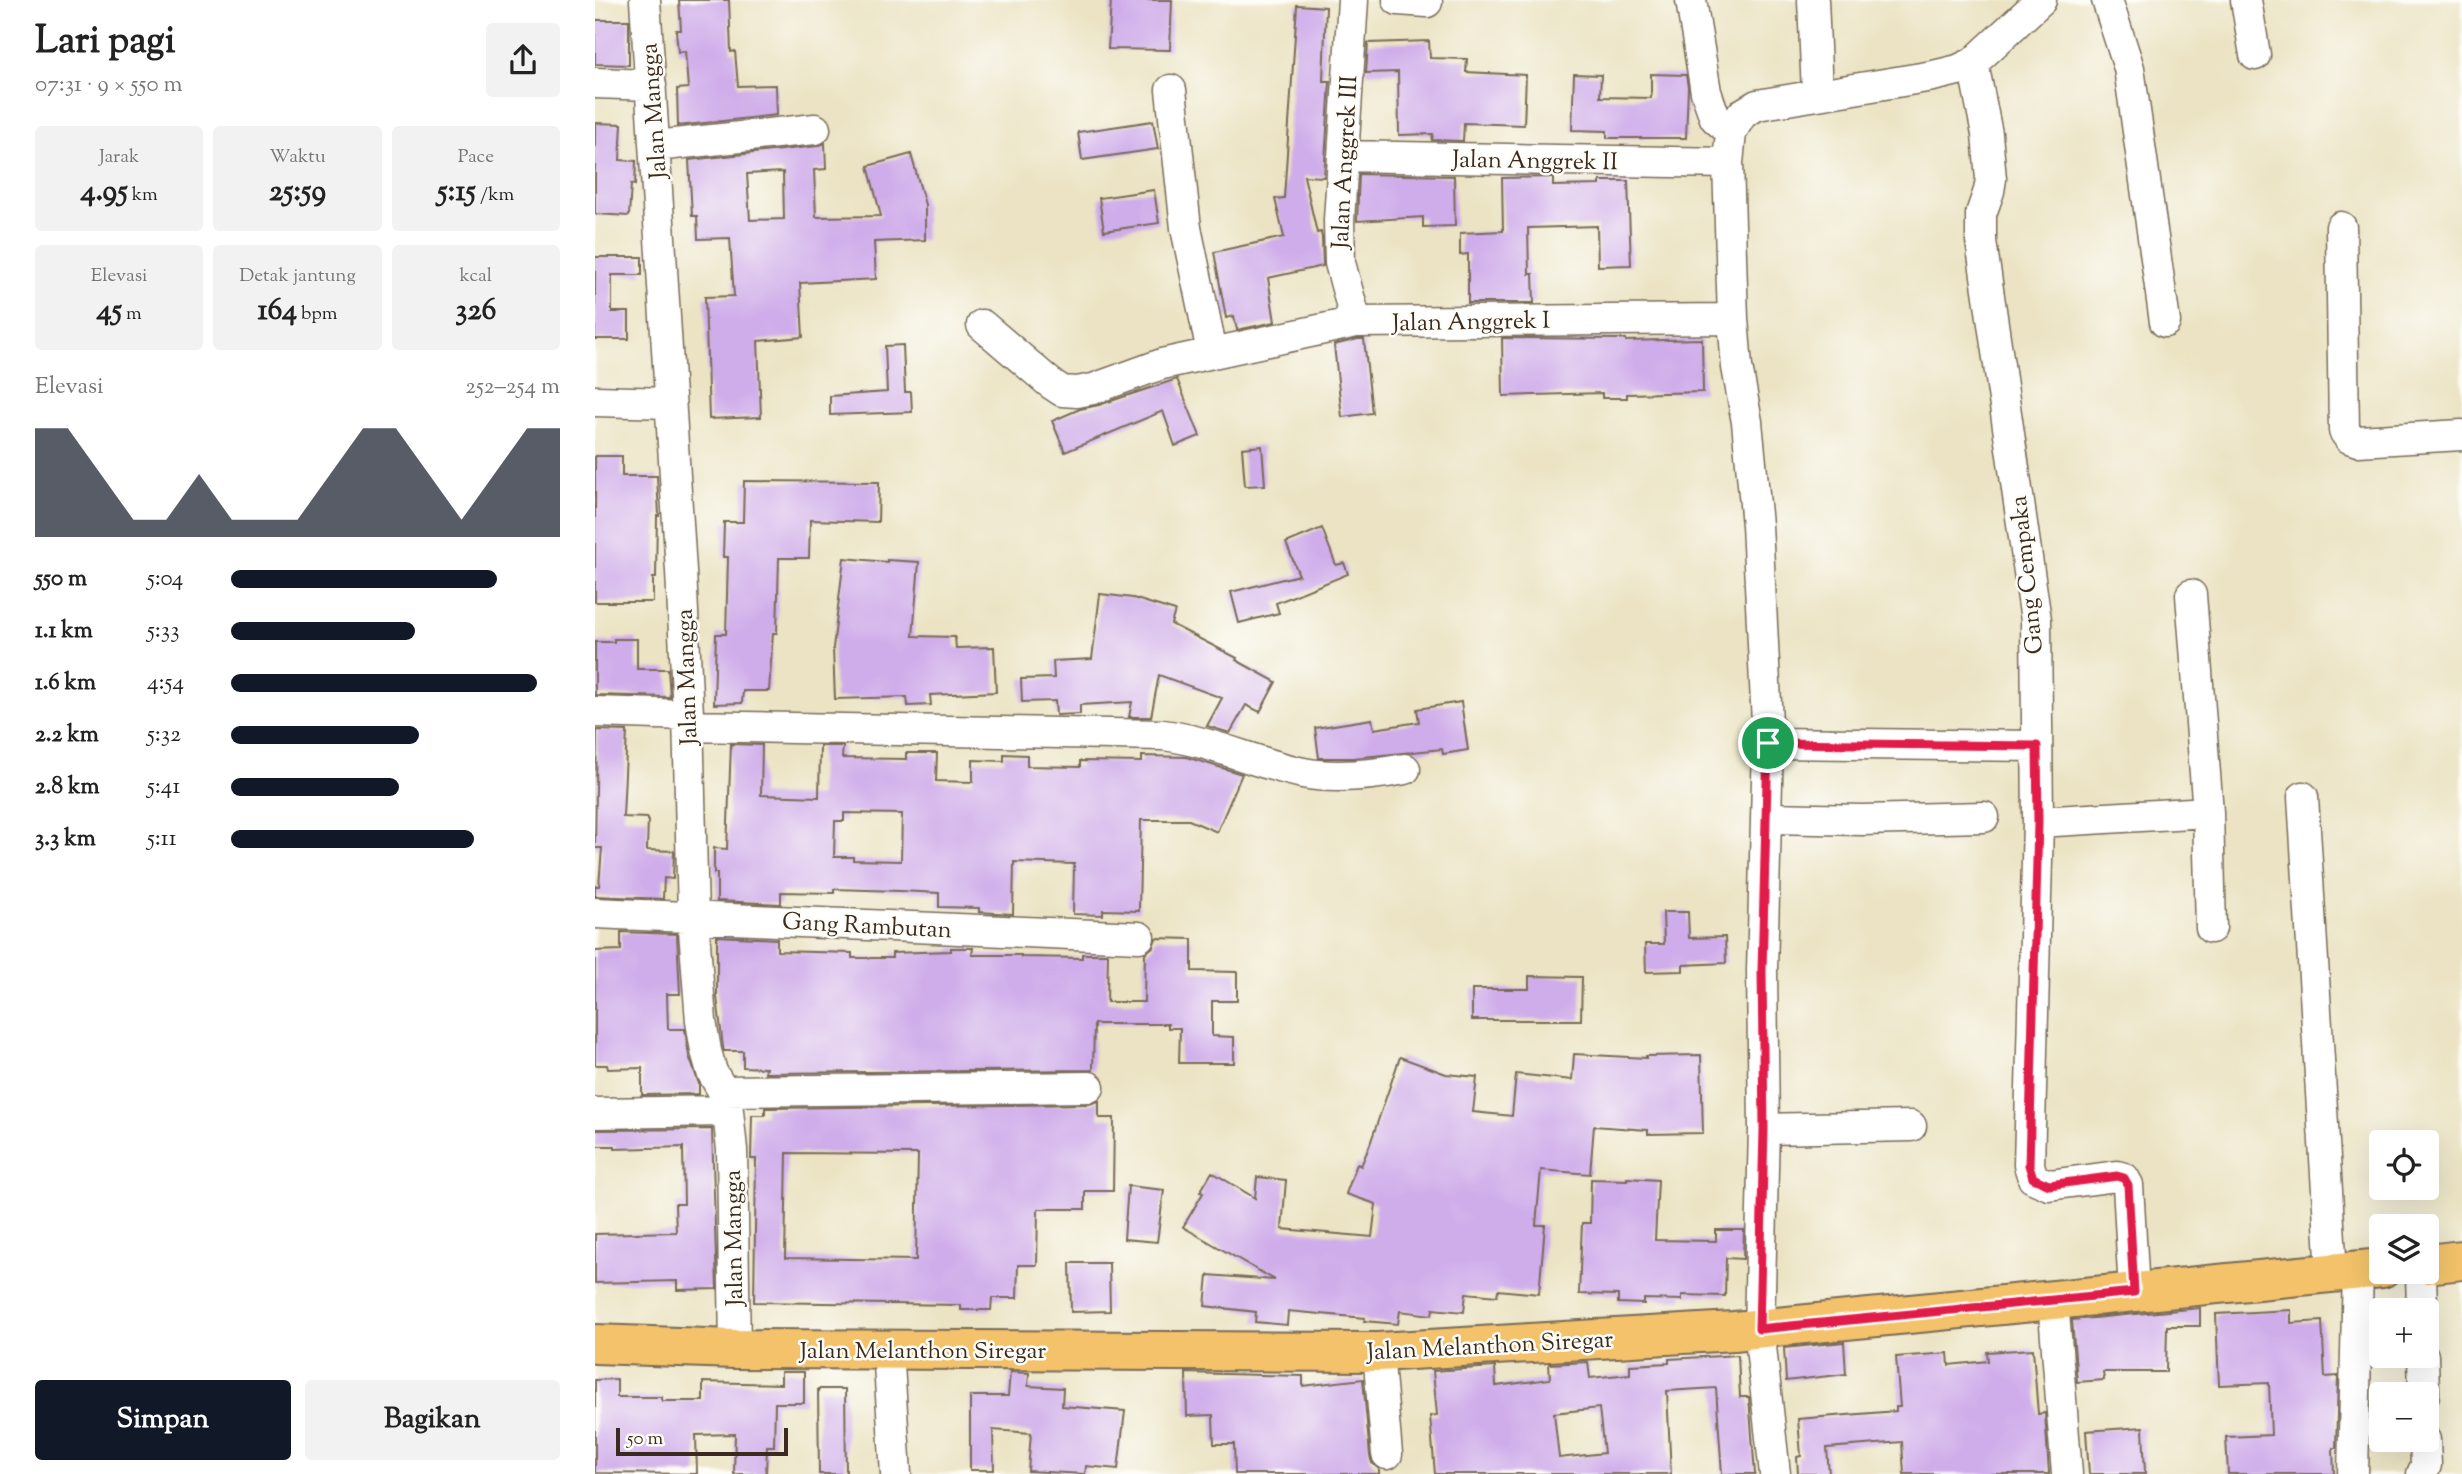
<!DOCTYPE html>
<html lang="id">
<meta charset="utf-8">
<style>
body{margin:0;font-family:"Sorts Mill Goudy",serif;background:#f2f2f2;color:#222;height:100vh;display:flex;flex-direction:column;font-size:26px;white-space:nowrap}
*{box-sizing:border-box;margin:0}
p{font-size:23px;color:#767676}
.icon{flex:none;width:38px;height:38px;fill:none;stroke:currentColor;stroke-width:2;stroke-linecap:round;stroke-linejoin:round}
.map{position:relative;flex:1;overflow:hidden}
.sheet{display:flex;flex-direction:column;background:#fff;width:595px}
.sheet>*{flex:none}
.controls{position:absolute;left:1774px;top:1130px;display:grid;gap:14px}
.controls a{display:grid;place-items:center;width:70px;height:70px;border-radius:7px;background:#fff;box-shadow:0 7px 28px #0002;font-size:35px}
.scale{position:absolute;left:21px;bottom:18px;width:172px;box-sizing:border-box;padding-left:7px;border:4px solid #3b2a1e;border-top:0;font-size:19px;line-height:24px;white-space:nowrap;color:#3b2a1e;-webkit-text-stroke:5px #fdfcf7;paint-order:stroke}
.pin{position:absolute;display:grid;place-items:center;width:60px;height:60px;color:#fff;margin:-30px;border:4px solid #fff;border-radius:50%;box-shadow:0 2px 7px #0007}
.round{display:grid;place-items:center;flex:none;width:74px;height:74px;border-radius:7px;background:#f2f2f2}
.headline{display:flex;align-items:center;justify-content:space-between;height:119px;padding:0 35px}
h1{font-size:38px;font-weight:700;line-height:52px}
.metrics{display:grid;grid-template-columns:repeat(3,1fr);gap:10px;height:119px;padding:7px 35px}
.metrics div{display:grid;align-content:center;border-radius:7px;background:#f2f2f2;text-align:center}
.metrics b{font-size:30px;font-weight:700}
.metrics small{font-size:19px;font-weight:400}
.metrics p{font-size:19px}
.chart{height:196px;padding:14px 35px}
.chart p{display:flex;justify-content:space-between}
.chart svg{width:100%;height:126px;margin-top:7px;fill:#111827;opacity:.7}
.action{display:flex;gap:14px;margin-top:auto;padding:14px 35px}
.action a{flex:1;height:80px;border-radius:7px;background:#111827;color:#fff;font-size:28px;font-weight:700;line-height:80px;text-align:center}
.action a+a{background:#f2f2f2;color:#222}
ul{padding:0 35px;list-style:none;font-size:23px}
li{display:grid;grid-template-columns:112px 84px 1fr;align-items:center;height:52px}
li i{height:18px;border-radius:9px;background:#111827}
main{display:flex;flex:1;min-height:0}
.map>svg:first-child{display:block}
.building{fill:#cfacea;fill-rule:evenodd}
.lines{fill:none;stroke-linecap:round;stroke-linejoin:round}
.minor-casing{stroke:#796b58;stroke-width:33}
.major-casing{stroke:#796b58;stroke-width:42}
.minor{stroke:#fff;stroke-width:30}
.major{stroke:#f3c26a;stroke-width:38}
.route-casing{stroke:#fff;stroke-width:14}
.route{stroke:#e11d48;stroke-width:9}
.labels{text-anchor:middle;stroke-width:5;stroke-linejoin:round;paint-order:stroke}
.street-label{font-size:24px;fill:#3b2a1e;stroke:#fdfcf7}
</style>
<main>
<section class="sheet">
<div class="headline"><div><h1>Lari pagi</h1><p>07:31 · 9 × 550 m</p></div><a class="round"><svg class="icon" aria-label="share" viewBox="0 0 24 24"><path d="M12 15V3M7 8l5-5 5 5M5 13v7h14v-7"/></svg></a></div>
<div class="metrics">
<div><p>Jarak</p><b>4.95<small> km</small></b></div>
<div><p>Waktu</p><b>25:59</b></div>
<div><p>Pace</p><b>5:15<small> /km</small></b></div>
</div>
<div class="metrics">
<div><p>Elevasi</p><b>45<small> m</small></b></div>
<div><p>Detak jantung</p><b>164<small> bpm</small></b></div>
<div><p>kcal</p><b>326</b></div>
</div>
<div class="chart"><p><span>Elevasi</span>252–254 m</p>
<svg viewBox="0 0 160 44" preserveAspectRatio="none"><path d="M0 44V6L10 6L20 22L30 38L40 38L50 22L60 38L70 38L80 38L90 22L100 6L110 6L120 22L130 38L140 22L150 6L160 6V44z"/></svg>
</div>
<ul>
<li><b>550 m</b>5:04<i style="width:81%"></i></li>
<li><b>1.1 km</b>5:33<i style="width:56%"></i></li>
<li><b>1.6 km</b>4:54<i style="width:93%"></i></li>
<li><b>2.2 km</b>5:32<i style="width:57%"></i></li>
<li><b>2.8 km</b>5:41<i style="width:51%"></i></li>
<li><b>3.3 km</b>5:11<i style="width:74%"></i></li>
</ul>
<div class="action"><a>Simpan</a><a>Bagikan</a></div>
</section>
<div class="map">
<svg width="1867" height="1474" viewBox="0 0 1867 1474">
<rect width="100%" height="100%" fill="#fdfcf7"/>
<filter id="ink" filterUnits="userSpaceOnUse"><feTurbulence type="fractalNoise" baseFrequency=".0143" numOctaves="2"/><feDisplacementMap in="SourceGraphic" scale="14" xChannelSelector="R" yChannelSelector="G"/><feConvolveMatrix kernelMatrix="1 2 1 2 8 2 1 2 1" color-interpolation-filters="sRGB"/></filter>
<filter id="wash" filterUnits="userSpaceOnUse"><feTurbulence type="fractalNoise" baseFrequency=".00686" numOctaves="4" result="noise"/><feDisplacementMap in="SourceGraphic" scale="28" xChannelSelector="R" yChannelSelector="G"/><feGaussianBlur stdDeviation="1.57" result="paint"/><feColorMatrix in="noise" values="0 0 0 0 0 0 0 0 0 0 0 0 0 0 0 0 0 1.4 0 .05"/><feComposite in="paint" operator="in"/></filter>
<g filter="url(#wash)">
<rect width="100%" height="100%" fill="#ebe3c3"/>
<g id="blocks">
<!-- building -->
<path class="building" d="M 84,0 L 134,0 L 136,52 L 140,51 L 143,86 L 181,85 L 182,115 L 83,126 L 82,89 L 93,88 L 90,51 L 83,52 L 81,30 L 86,30 Z
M 516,0 L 577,0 L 575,50 L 513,49 Z
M 702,5 L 731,7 L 728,81 L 735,81 L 729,177 L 709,176 L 722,233 L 726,232 L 727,238 L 728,266 L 673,278 L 680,322 L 642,330 L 639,316 L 631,318 L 619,252 L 689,237 L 680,199 L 689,198 Z
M 0,20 L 34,20 L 34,65 L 0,64 Z
M 834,41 L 835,58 L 872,59 L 871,72 L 931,75 L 929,125 L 869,123 L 868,141 L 837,140 L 838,134 L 804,135 L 803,72 L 771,73 L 773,43 Z
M 979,74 L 1006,75 L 1005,97 L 1056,98 L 1056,74 L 1091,75 L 1093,87 L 1091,138 L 1012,138 L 1012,131 L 977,130 Z
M 558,121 L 563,149 L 487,160 L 483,132 Z
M 0,123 L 27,124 L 25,160 L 41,161 L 40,185 L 36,184 L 34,216 L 0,214 Z
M 230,143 L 231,169 L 219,170 L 221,217 L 286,216 L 273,166 L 316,154 L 330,205 L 330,240 L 279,242 L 281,279 L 205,283 L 208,337 L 163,341 L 166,417 L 114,419 L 110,297 L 139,296 L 135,238 L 103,239 L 102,216 L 97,216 L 94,160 L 222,146 ZM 188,172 L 189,219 L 155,220 L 152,174 Z
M 764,174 L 859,176 L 860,226 L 828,227 L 828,217 L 762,221 Z
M 958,177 L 958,186 L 1005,185 L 1005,181 L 1033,181 L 1036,265 L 1003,266 L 1002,226 L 933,228 L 934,274 L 938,274 L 939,303 L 873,303 L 873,254 L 865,255 L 865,233 L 908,231 L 907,178 Z
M 559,190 L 564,223 L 509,231 L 504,198 Z
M 0,257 L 47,257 L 47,275 L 17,275 L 17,312 L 34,312 L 34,339 L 0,339 Z
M 907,338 L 1031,339 L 1031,341 L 1107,339 L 1108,392 L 1032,394 L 1032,398 L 1007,398 L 1007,393 L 908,396 Z
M 763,339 L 769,339 L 777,413 L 747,417 L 739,345 Z
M 308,345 L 310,392 L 316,392 L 317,412 L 235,415 L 235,396 L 292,392 L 290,346 Z
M 582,379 L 605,436 L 580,446 L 568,411 L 470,452 L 457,421 L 485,409 L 504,405 Z
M 667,446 L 670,485 L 650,486 L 647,448 Z
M 0,456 L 27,456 L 27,476 L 62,476 L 64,516 L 62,516 L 61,578 L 58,578 L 58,602 L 0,602 Z
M 149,481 L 284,482 L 283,522 L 215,520 L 214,558 L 184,558 L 182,633 L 178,633 L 174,691 L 148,691 L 147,703 L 119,704 L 121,634 L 131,634 L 133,557 L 128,557 L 129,522 L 148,522 Z
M 727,528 L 741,565 L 749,563 L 753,574 L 681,603 L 684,613 L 644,623 L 636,592 L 704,575 L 691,543 Z
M 249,558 L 292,562 L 292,560 L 324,562 L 318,636 L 360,637 L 361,648 L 399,647 L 401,692 L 335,695 L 336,705 L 313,706 L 312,697 L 240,699 L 238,648 Z
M 505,594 L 538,598 L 580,611 L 576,624 L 642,658 L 641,660 L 681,682 L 665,712 L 651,705 L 635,733 L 612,726 L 627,698 L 564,675 L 556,717 L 534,717 L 537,702 L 485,705 L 485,714 L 461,715 L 460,701 L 427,702 L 426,679 L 459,678 L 458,661 L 497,659 Z
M 19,639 L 42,639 L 42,669 L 73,669 L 75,697 L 0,695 L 0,642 L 19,642 Z
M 866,702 L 873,750 L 848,754 L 847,749 L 758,758 L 724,758 L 720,728 L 777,719 L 779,729 L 824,722 L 822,709 Z
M 2,730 L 32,731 L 28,817 L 53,818 L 52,850 L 79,851 L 78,879 L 69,878 L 68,899 L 0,896 L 0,886 L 4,886 L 7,848 L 0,848 Z
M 136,744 L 167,745 L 166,795 L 224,797 L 225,746 L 248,746 L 247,758 L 311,759 L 311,753 L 342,753 L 341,781 L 378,782 L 378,760 L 409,761 L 409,754 L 432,755 L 432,766 L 485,767 L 485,761 L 547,762 L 547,756 L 591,757 L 647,774 L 622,832 L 594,820 L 546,820 L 544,911 L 508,910 L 508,915 L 478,914 L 479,864 L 419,862 L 418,914 L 384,912 L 384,908 L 344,907 L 344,893 L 305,891 L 239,889 L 239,893 L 186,892 L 186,904 L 122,901 L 122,873 L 119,873 L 119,848 L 132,849 ZM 249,813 L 307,814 L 306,861 L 258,860 L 258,857 L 239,857 L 240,821 L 249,821 Z
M 1068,912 L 1093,912 L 1094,938 L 1130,937 L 1131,963 L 1088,965 L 1088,971 L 1051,972 L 1050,944 L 1069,944 Z
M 26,932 L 82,934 L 85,994 L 72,994 L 73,1029 L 90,1029 L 94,1056 L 104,1084 L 104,1094 L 47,1095 L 47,1068 L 13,1069 L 12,1065 L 0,1065 L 0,951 L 26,950 Z
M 122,936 L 182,939 L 182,951 L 257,953 L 257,958 L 297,958 L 297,953 L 356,951 L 356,948 L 378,948 L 377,955 L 426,955 L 426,957 L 487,958 L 487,954 L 513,954 L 512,1002 L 549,1002 L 550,953 L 558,947 L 561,938 L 597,939 L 597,971 L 642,972 L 642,1001 L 617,1001 L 617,1036 L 639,1037 L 639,1063 L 584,1063 L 585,1028 L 573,1028 L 573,1024 L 499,1024 L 498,1070 L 170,1073 L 171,1068 L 148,1067 L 148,1051 L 129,1051 L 128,1047 L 122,997 Z
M 934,976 L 987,977 L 986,1020 L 877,1020 L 877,989 L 934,989 Z
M 979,1054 L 1051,1058 L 1051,1056 L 1106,1055 L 1108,1133 L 1053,1134 L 1053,1130 L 999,1126 L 995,1174 L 946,1170 L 941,1225 L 950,1225 L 944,1294 L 903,1290 L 902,1296 L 871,1293 L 869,1312 L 838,1309 L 837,1315 L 805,1311 L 803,1324 L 769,1321 L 770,1318 L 693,1311 L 692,1325 L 660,1322 L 661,1312 L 610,1306 L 613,1275 L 680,1280 L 588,1227 L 608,1193 L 605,1192 L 617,1172 L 660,1198 L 662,1177 L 691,1180 L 687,1229 L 777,1237 L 781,1204 L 751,1194 L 762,1164 L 766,1166 L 774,1147 L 805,1057 L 851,1074 L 882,1077 L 878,1112 L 917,1116 L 921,1074 L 977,1080 Z
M 504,1101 L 504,1118 L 519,1118 L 518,1191 L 490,1191 L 490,1209 L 443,1209 L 442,1265 L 423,1265 L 422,1298 L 397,1298 L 396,1310 L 366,1310 L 366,1305 L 159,1302 L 161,1159 L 156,1159 L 157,1115 L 170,1115 L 170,1108 L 494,1104 ZM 192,1153 L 323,1154 L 321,1260 L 190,1258 Z
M 117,1129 L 122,1289 L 82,1290 L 82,1281 L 0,1283 L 0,1234 L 81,1232 L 80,1204 L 89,1204 L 88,1147 L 20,1149 L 20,1146 L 0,1146 L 0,1130 Z
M 1032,1178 L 1063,1180 L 1060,1240 L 1121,1241 L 1121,1230 L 1149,1230 L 1148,1259 L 1131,1258 L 1130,1296 L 1087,1295 L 1087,1300 L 1049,1299 L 1049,1304 L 1023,1303 L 1023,1295 L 984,1294 L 987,1223 L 995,1223 L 996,1179 L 1032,1180 Z
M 533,1186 L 569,1190 L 562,1242 L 529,1239 Z
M 475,1263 L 514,1263 L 515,1311 L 476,1312 Z
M 1605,1308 L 1605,1326 L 1572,1326 L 1571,1372 L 1508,1372 L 1509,1380 L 1482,1382 L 1477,1320 Z
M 1696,1310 L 1696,1323 L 1727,1321 L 1730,1377 L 1743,1376 L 1741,1448 L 1738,1448 L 1739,1474 L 1633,1474 L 1631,1437 L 1676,1435 L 1674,1383 L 1624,1385 L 1621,1314 Z
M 1249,1342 L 1251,1374 L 1191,1381 L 1189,1348 Z
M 1438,1349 L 1443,1414 L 1450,1413 L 1454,1474 L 1309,1474 L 1307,1442 L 1232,1448 L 1234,1474 L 1203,1474 L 1202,1457 L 1206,1456 L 1203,1419 L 1301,1411 L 1301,1407 L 1305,1407 L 1301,1357 L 1353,1353 L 1354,1365 L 1393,1361 L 1392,1352 Z
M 1143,1355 L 1145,1397 L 1154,1397 L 1160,1474 L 1127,1474 L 1121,1388 L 1072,1391 L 1076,1474 L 840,1474 L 835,1416 L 842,1415 L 838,1371 L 900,1367 L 901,1386 L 955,1379 L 954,1364 L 993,1362 L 995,1378 L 1035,1374 L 1035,1365 L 1074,1363 L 1074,1359 ZM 1004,1408 L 1009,1453 L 964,1458 L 959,1413 Z
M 186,1372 L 209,1372 L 209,1403 L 180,1403 L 179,1446 L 172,1446 L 171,1474 L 139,1474 L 140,1434 L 101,1435 L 102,1474 L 0,1473 L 0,1380 L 22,1379 L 22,1397 L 67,1397 L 67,1401 L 108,1401 L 108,1382 L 186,1384 Z
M 415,1372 L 434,1373 L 433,1386 L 468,1388 L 467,1406 L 530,1411 L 523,1469 L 491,1466 L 490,1474 L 433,1471 L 436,1433 L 398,1430 L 399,1470 L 375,1470 L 375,1396 L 413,1396 Z
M 591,1373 L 708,1376 L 708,1386 L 768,1379 L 775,1456 L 777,1463 L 784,1469 L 784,1474 L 640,1474 L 639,1444 L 619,1444 L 618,1415 L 592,1416 Z
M 223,1389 L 250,1389 L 251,1474 L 224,1474 Z
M 1548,1427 L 1550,1474 L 1494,1474 L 1491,1431 Z"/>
</g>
</g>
<g filter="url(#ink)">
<use href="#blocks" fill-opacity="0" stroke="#796b58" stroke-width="2"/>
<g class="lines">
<defs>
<path id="minor" d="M 50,0 L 86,571 L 93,715 L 98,917 L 106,1021 L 111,1051 L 117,1072 L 128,1091 L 133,1111 L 137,1150 L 140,1349
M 758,0 L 744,220 L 745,263 L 761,322
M 803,0 L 832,2
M 1096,0 L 1111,92 L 1120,118 L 1136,132
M 1218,0 L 1222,94
M 1512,0 L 1534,68 L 1570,322
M 1651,0 L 1660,55
M 1378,63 L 1392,134 L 1396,179 L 1394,191 L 1386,214 L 1386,241 L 1441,620 L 1443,822 L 1434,1165 L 1438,1178 L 1454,1185 L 1522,1176 L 1529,1178 L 1533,1185 L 1539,1292
M 0,83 L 56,85
M 576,90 L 591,228 L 617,352
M 60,146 L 220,129
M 748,156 L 1133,163
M 1746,227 L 1749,431 L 1754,438 L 1763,441 L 1867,435
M 387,325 L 455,383 L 467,391 L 482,392 L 498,389 L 567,364 L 761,322 L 1138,319
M 0,401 L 75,403
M 1596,595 L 1613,812 L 1616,928
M 0,712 L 93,715
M 93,726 L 568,735 C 616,741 660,763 708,773 C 740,779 778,775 810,769
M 1173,743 L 1442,746
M 1708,797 L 1737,1273
M 1171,818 L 1267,820 L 1389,817
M 1443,822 L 1613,812
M 0,913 L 544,937
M 128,1091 L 494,1087
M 0,1113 L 133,1111
M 1169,1129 L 1316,1126
M 1826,1272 L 1827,1311
M 1458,1300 L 1472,1474
M 293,1349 L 301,1474
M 783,1352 L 792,1454
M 1828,1356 L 1829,1395
M 1180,1474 L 1164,1329 L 1169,1129 L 1167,971 L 1173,743 L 1162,525 L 1152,422 L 1142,367 L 1138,319 L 1133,163 L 1136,132 L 1147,114 L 1162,105 L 1338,76 L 1363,70 L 1378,63 L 1446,0
M 1758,1474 L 1763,1270
M 1827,1474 L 1831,1465 L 1830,1440"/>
<path id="major" d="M 1832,1264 L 1867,1260
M 0,1344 L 140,1349 L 783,1352 L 1139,1331 L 1787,1268"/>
</defs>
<!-- minor casing -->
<use href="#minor" class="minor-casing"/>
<!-- major casing -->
<use href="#major" class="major-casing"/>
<!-- minor -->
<use href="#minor" class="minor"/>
<!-- major -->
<use href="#major" class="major"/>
</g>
</g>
<g class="lines" filter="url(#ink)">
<defs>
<path id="route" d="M 1173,743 L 1442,746 L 1443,822 L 1434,1165 L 1438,1178 L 1454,1185 L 1522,1176 L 1529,1178 L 1533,1185 L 1539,1292 L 1164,1329 L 1169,1129 L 1167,971 Z"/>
</defs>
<!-- route casing -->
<use href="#route" class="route-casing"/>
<!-- route -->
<use href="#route" class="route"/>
</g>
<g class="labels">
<!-- street labels -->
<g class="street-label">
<text transform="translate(58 111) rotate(-94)" y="8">Jalan Mangga</text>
<text transform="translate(940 160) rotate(1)" y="8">Jalan Anggrek II</text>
<text transform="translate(749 162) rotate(-87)" y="8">Jalan Anggrek III</text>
<text transform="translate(876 321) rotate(-1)" y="8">Jalan Anggrek I</text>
<text transform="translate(1431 575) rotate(-96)" y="8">Gang Cempaka</text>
<text transform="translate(91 677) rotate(-92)" y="8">Jalan Mangga</text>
<text transform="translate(272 925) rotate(3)" y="8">Gang Rambutan</text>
<text transform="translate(138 1238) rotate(-91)" y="8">Jalan Mangga</text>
<text transform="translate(895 1345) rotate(-3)" y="8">Jalan Melanthon Siregar</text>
<text x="328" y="1358">Jalan Melanthon Siregar</text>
</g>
</g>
</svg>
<div class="controls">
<a><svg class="icon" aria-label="locate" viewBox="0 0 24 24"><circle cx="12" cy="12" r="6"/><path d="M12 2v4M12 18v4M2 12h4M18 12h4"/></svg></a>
<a><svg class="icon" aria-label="layers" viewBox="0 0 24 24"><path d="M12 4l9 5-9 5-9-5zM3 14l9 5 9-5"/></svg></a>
<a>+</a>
<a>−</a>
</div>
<div class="scale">50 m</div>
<div class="pin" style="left:1173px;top:743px;background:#1e9e55"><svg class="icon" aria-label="arrive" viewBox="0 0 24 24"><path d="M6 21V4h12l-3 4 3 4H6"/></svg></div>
</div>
</main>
